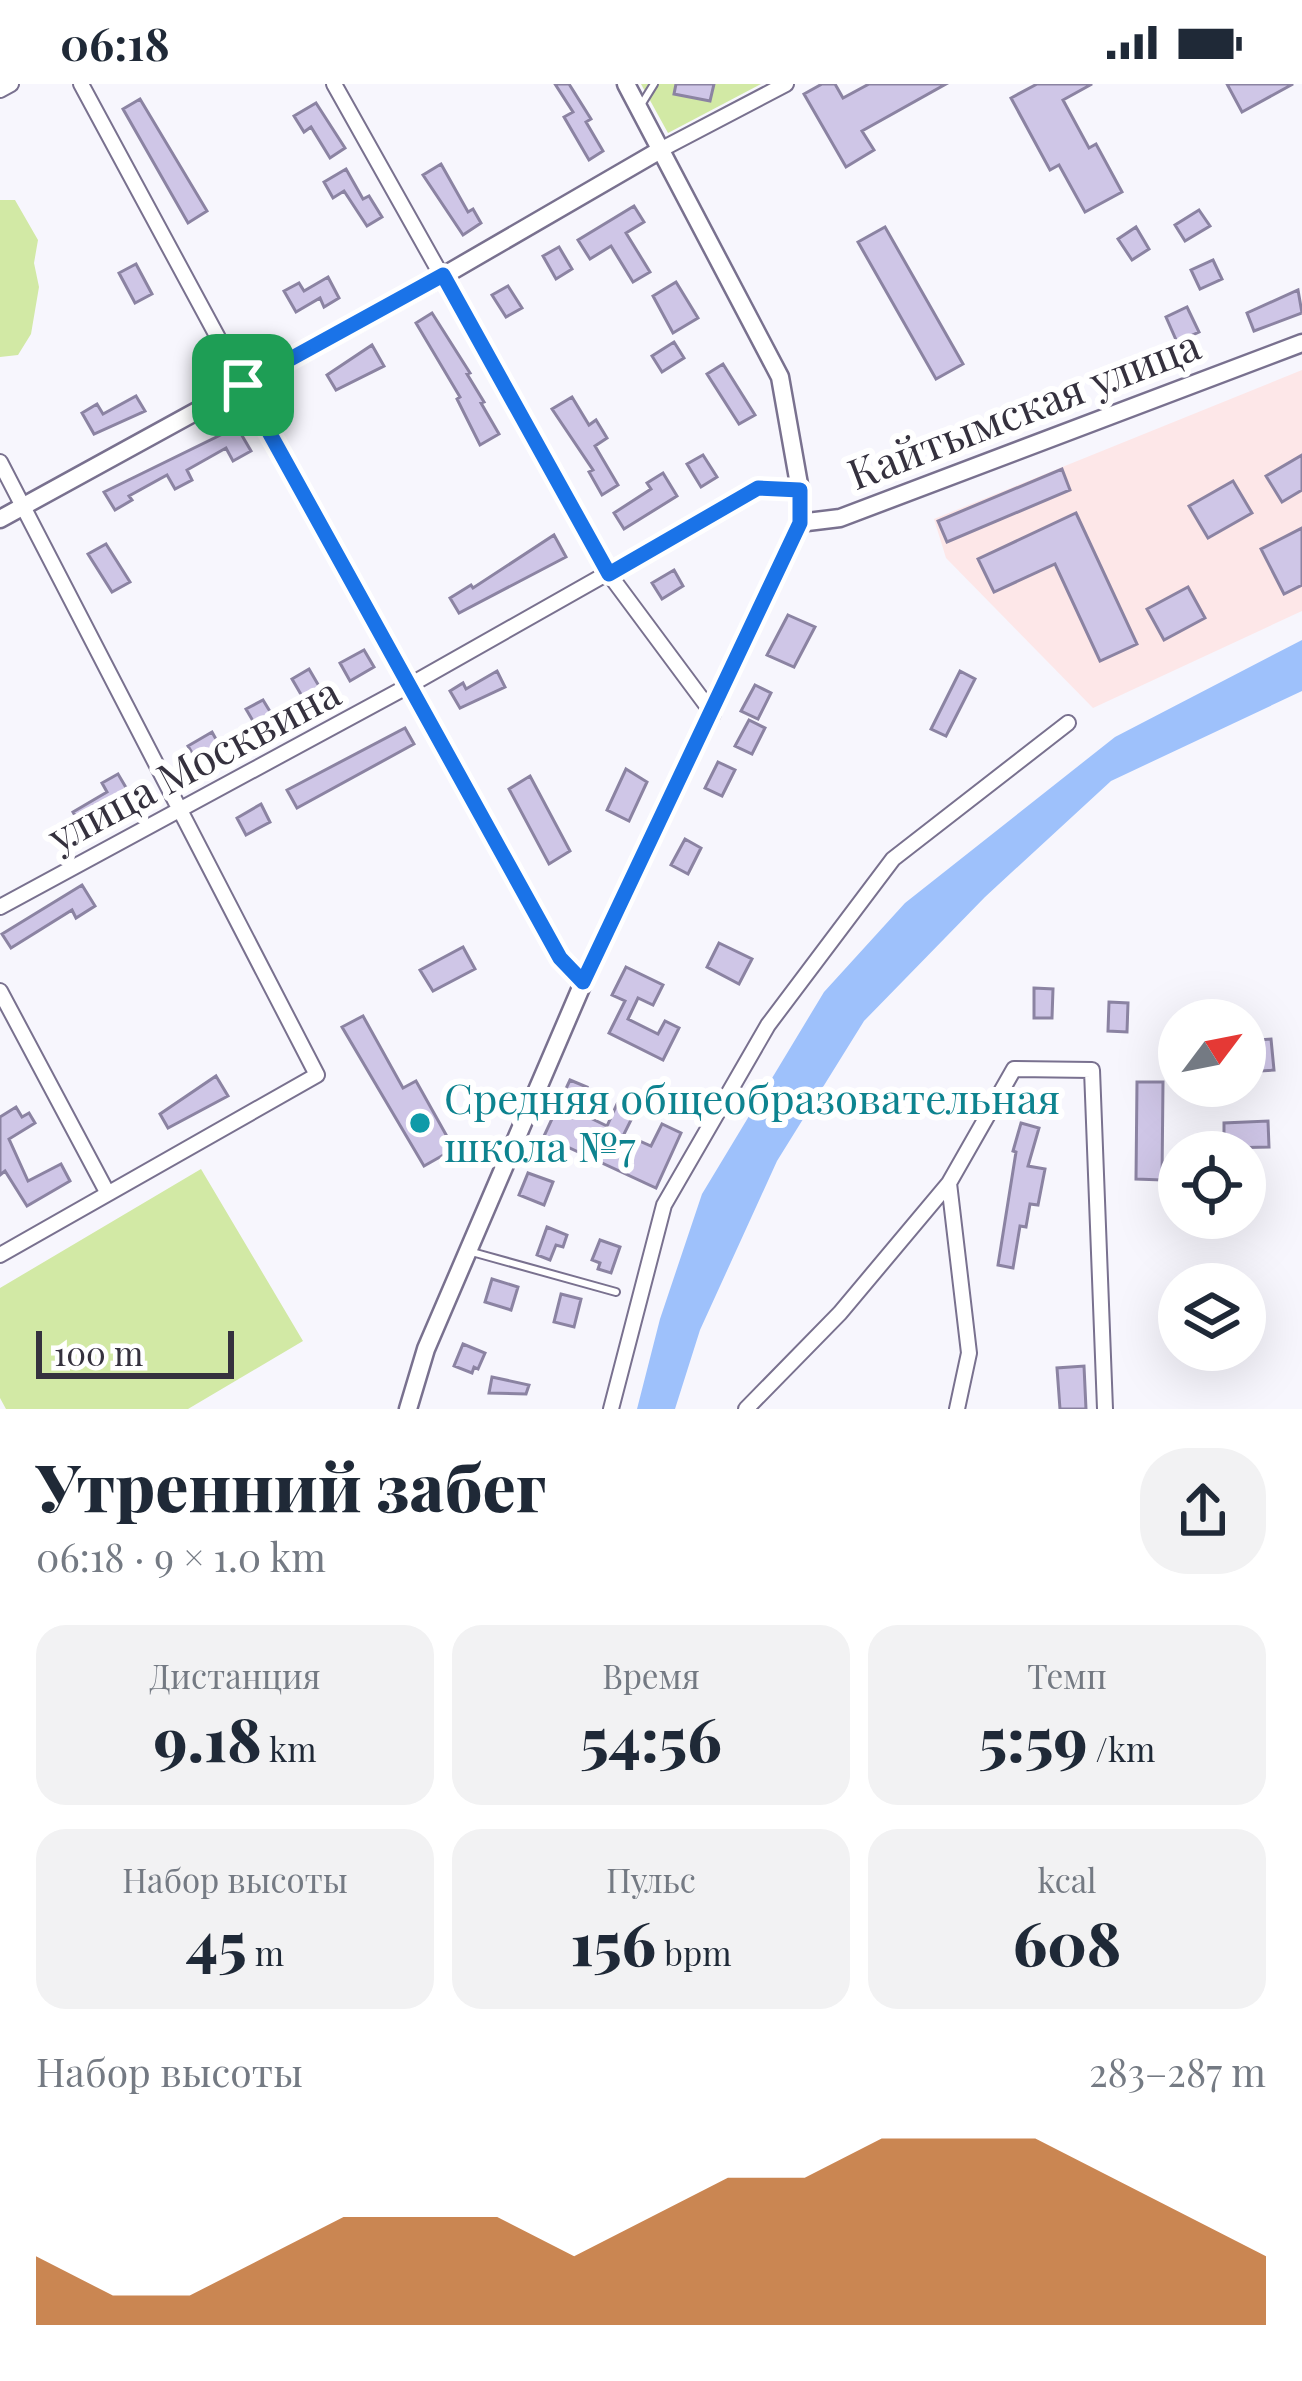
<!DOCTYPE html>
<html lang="ru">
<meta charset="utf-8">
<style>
body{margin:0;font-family:"Playfair Display",serif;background:#f2f2f3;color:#1f2937;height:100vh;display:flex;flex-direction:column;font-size:45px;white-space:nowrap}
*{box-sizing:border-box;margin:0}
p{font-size:39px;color:#747a83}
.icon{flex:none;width:66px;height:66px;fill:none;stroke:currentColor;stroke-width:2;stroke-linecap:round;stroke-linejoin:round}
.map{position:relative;height:1325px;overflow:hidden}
.sheet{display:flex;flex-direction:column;background:#fff;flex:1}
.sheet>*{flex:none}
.needle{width:78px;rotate:58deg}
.controls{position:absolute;left:1158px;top:915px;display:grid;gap:24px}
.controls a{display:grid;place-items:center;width:108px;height:108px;border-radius:50%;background:#fff;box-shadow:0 12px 48px #0002;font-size:60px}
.scale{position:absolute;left:36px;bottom:30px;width:198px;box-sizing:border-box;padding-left:12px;border:6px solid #35313e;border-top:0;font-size:33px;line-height:42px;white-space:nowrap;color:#35313e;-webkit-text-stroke:9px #fff;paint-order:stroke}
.pin{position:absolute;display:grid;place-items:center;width:102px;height:102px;color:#fff;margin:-51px;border-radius:24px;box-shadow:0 6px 18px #0006}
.round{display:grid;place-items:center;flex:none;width:126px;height:126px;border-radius:48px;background:#f2f2f3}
.summary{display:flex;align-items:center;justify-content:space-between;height:204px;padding:0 36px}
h1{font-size:66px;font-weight:800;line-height:90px}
.metrics{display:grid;grid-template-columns:repeat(3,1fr);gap:18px;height:204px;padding:12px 36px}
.metrics div{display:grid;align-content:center;border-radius:30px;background:#f2f2f3;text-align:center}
.metrics b{font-size:60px;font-weight:800}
.metrics small{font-size:33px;font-weight:400}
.metrics p{font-size:33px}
.chart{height:336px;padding:24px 36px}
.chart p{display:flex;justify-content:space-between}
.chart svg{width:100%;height:216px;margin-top:12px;fill:#b45309;opacity:.7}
.status{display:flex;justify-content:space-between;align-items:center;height:84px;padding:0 60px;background:#fff;direction:ltr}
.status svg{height:33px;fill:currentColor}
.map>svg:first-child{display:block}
.industrial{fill:#fde7e8}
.green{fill:#d2e9a5}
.water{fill:#9ec1fb}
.building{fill:#cfc6e7;stroke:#8b83a2;stroke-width:3}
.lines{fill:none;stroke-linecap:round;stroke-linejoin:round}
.service-casing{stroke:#79718f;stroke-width:10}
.minor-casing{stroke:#79718f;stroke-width:18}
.tertiary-casing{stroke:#79718f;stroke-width:21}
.service{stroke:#fff;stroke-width:6}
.minor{stroke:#fff;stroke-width:14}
.tertiary{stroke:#fff;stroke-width:16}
.route-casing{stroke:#fff;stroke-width:24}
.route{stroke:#1a73e8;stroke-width:15}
.culture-dot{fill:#0f9aa8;stroke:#fff;stroke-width:4.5}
.labels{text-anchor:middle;stroke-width:12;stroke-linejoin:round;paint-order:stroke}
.street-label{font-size:42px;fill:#35313e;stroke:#fff}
.culture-label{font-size:42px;fill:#0d838f;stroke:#fff;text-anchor:start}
</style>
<div class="status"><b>06:18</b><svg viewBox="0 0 49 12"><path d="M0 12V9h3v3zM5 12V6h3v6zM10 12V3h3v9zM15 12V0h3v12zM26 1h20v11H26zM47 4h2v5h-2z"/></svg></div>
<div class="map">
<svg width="1302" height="1325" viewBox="0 0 1302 1325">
<rect width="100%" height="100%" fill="#f7f6fd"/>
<!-- industrial -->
<path class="industrial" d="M 1302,286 L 1302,527 L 1093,624 L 946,474 L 934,435 Z"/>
<!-- green -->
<path class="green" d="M 641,0 L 761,0 L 668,49 Z
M 0,116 L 15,116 L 38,156 L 34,179 L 39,203 L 31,250 L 18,271 L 0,273 Z
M 201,1085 L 303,1257 L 188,1325 L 6,1325 L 0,1314 L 0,1204 Z"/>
<!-- water -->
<path class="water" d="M 1302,556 L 1302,607 L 1111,697 L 985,813 L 864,937 L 777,1077 L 700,1246 L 675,1325 L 637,1325 L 660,1235 L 702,1110 L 824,908 L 905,819 L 1115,653 Z"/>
<!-- building -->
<path class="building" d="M 555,0 L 569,0 L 591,35 L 586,38 L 603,67 L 589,76 L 564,33 L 573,28 Z
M 676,0 L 714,0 L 710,17 L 674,10 Z
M 822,0 L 835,0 L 843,14 L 869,0 L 946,0 L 862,47 L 874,66 L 846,83 L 804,10 Z
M 1037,0 L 1092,0 L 1063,16 L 1089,64 L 1096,60 L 1122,108 L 1085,128 L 1059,81 L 1050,86 L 1011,14 Z
M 1227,0 L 1293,0 L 1242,28 Z
M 140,15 L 207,127 L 188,139 L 123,25 Z
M 316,19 L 345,64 L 330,74 L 311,43 L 304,48 L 294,32 Z
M 441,80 L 468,128 L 473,125 L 481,139 L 463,151 L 423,91 Z
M 346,85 L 363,115 L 369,112 L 382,133 L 367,142 L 344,107 L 333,114 L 324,98 Z
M 634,122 L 644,138 L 626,149 L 650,188 L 633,198 L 611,162 L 590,175 L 578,156 Z
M 1199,126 L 1210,142 L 1185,157 L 1175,141 Z
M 885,143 L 963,280 L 936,295 L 858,158 Z
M 1136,143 L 1149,165 L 1132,176 L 1118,155 Z
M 559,163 L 572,185 L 556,195 L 543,172 Z
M 1213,176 L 1222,195 L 1200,205 L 1191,186 Z
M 136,180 L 152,210 L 135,219 L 119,189 Z
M 328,193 L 339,214 L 324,223 L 320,214 L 296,228 L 284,207 L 299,199 L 304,207 Z
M 676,198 L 698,234 L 673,249 L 653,212 Z
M 508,202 L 522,224 L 506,233 L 492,211 Z
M 1298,206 L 1302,229 L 1254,247 L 1247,229 Z
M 1187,223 L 1199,248 L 1177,258 L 1166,233 Z
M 432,229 L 470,289 L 467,290 L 484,318 L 481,319 L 499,350 L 480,361 L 457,315 L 460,313 L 416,239 Z
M 674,258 L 684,274 L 662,288 L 652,272 Z
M 372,261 L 384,282 L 336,306 L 327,291 Z
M 723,280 L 755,331 L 739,340 L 707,290 Z
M 136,312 L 145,327 L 94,350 L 82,329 L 97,320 L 103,330 Z
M 572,313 L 589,341 L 596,336 L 607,354 L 595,362 L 618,401 L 602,411 L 589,388 L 593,386 L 552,325 Z
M 237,343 L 251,367 L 233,377 L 226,364 L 187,386 L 192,396 L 175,405 L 167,391 L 129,412 L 132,416 L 115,426 L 104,408 Z
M 703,371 L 717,393 L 701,403 L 687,380 Z
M 1302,371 L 1302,406 L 1282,418 L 1266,392 Z
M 1062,385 L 1070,406 L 947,458 L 938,437 Z
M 663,389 L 677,412 L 624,445 L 614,429 L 651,405 L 647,399 Z
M 1233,397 L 1252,429 L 1208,454 L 1189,422 Z
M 1076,429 L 1137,560 L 1100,577 L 1055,480 L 994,508 L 978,475 Z
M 1302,444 L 1302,501 L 1284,510 L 1261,465 Z
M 554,451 L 566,473 L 459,529 L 450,514 L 471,501 L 473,504 Z
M 106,460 L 130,498 L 112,508 L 88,470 Z
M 674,486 L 683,502 L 662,515 L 652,499 Z
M 1188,503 L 1205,534 L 1164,556 L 1147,525 Z
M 788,531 L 815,543 L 794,583 L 767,571 Z
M 364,566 L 374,583 L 350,597 L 340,579 Z
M 309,585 L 323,609 L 306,619 L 292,595 Z
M 497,587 L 505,603 L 460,624 L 450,607 L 463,599 L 466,605 Z
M 960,587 L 975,595 L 946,652 L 931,645 Z
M 755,601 L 771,609 L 758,635 L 741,627 Z
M 263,616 L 277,639 L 260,649 L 246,625 Z
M 749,636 L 765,644 L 752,670 L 735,662 Z
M 405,644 L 414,660 L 297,724 L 287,706 Z
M 212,648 L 222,666 L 198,679 L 188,662 Z
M 718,678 L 735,686 L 722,712 L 705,704 Z
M 626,685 L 647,698 L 629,737 L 607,726 Z
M 118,690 L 131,712 L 81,742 L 73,728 L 107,708 L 102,699 Z
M 530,692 L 570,767 L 549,780 L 509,705 Z
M 261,720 L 270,738 L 246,751 L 237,734 Z
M 685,755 L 701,764 L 688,790 L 671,781 Z
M 82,801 L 95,822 L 76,834 L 72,826 L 11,864 L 2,850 Z
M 719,859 L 752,875 L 739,900 L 707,883 Z
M 463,863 L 475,885 L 433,907 L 420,886 Z
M 626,883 L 663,901 L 653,921 L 638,914 L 628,935 L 658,950 L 665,937 L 679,944 L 663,976 L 609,949 L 625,917 L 612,911 Z
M 1034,904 L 1053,905 L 1052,934 L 1034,934 Z
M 1109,918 L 1128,919 L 1127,948 L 1108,947 Z
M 363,932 L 403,1004 L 416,997 L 454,1065 L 424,1082 L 342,943 Z
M 1271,955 L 1274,986 L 1245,988 L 1245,957 Z
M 216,992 L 228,1012 L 168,1044 L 160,1030 Z
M 570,996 L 587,1003 L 576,1027 L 607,1042 L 617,1020 L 635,1028 L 624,1050 L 651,1062 L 662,1040 L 681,1049 L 656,1104 L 544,1052 Z
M 1137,998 L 1163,998 L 1162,1096 L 1136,1095 Z
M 16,1023 L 22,1033 L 29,1029 L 35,1039 L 9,1055 L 28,1097 L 61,1080 L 70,1097 L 27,1122 L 5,1087 L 0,1091 L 0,1033 Z
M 1268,1037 L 1269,1063 L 1224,1064 L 1224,1039 Z
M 1021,1039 L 1039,1044 L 1028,1082 L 1045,1085 L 1038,1121 L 1030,1120 L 1026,1143 L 1020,1142 L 1013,1184 L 998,1181 L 1016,1068 L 1013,1067 Z
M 528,1089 L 553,1098 L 544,1121 L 519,1111 Z
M 547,1143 L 567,1151 L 563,1163 L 556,1161 L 550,1176 L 537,1171 Z
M 600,1156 L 620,1163 L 611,1189 L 598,1185 L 600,1179 L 592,1176 Z
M 492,1195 L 518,1203 L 511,1226 L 485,1218 Z
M 561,1210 L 581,1215 L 574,1243 L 554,1238 Z
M 463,1260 L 485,1269 L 478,1285 L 474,1283 L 472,1289 L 454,1282 Z
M 1084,1282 L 1086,1325 L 1060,1325 L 1057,1284 Z
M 492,1293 L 529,1301 L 526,1310 L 489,1309 Z"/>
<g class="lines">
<defs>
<path id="service" d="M 641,21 L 654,0
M 472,1168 L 616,1208"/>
<path id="minor" d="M 81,0 L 243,300 L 561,874 L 583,899
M 334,0 L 609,490 L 713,630
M 0,6 L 11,0
M 662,65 L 786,0
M 0,378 L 317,991 L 0,1171
M 0,823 L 410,601 L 758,404 L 800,406
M 0,907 L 107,1108
M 611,1325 L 664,1121 L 768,941 L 893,775 L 1068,639
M 746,1325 L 840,1229 L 949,1099
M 957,1325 L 969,1269 L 949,1099 L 1014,985 L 1092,986 L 1105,1325"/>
<path id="tertiary" d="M 626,0 L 780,293 L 800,406 L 799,439
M 0,435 L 443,192 L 662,65
M 408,1325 L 426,1265 L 583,899 L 799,439 L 840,434 L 1302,259"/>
</defs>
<!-- service casing -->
<use href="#service" class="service-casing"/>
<!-- minor casing -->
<use href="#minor" class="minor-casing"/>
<!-- tertiary casing -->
<use href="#tertiary" class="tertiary-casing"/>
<!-- service -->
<use href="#service" class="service"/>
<!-- minor -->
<use href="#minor" class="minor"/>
<!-- tertiary -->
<use href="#tertiary" class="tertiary"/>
</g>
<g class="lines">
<defs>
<path id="route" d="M 443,191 L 609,490 L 758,404 L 800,406 L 800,439 L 583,898 L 560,874 L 243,301 Z"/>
</defs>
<!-- route casing -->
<use href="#route" class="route-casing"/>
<!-- route -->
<use href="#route" class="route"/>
</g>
<!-- markers -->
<circle class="culture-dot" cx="420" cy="1039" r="12"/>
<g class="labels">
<!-- street labels -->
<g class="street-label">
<text transform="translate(1024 326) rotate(-21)" y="15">Кайтымская улица</text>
<text transform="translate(194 681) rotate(-28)" y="15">улица Москвина</text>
</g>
<!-- culture labels -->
<g class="culture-label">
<text x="444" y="1030">Средняя общеобразовательная<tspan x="444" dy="48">школа №7</tspan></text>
</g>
</g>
</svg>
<div class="controls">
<a><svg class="needle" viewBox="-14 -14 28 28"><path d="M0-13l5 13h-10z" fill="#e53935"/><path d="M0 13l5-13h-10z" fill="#747a83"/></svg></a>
<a><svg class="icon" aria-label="locate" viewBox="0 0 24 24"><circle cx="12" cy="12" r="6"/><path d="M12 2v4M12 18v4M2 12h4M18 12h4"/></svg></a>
<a><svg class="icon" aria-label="layers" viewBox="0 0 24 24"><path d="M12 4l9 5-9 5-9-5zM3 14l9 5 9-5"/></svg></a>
</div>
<div class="scale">100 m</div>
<div class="pin" style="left:243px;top:301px;background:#1e9e55"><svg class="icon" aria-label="arrive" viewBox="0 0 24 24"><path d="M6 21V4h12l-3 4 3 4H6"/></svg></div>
</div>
<section class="sheet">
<div class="summary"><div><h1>Утренний забег</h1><p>06:18 · 9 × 1.0 km</p></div><a class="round"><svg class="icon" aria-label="share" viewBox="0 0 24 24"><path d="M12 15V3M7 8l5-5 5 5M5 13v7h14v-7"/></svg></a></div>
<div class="metrics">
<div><p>Дистанция</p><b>9.18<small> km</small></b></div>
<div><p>Время</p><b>54:56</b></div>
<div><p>Темп</p><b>5:59<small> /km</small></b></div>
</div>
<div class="metrics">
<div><p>Набор высоты</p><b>45<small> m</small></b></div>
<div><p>Пульс</p><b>156<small> bpm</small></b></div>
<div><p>kcal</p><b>608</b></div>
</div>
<div class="chart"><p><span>Набор высоты</span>283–287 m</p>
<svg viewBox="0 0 160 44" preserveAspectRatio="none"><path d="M0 44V30L10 38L20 38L30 30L40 22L50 22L60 22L70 30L80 22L90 14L100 14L110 6L120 6L130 6L140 14L150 22L160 30V44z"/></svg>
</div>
</section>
